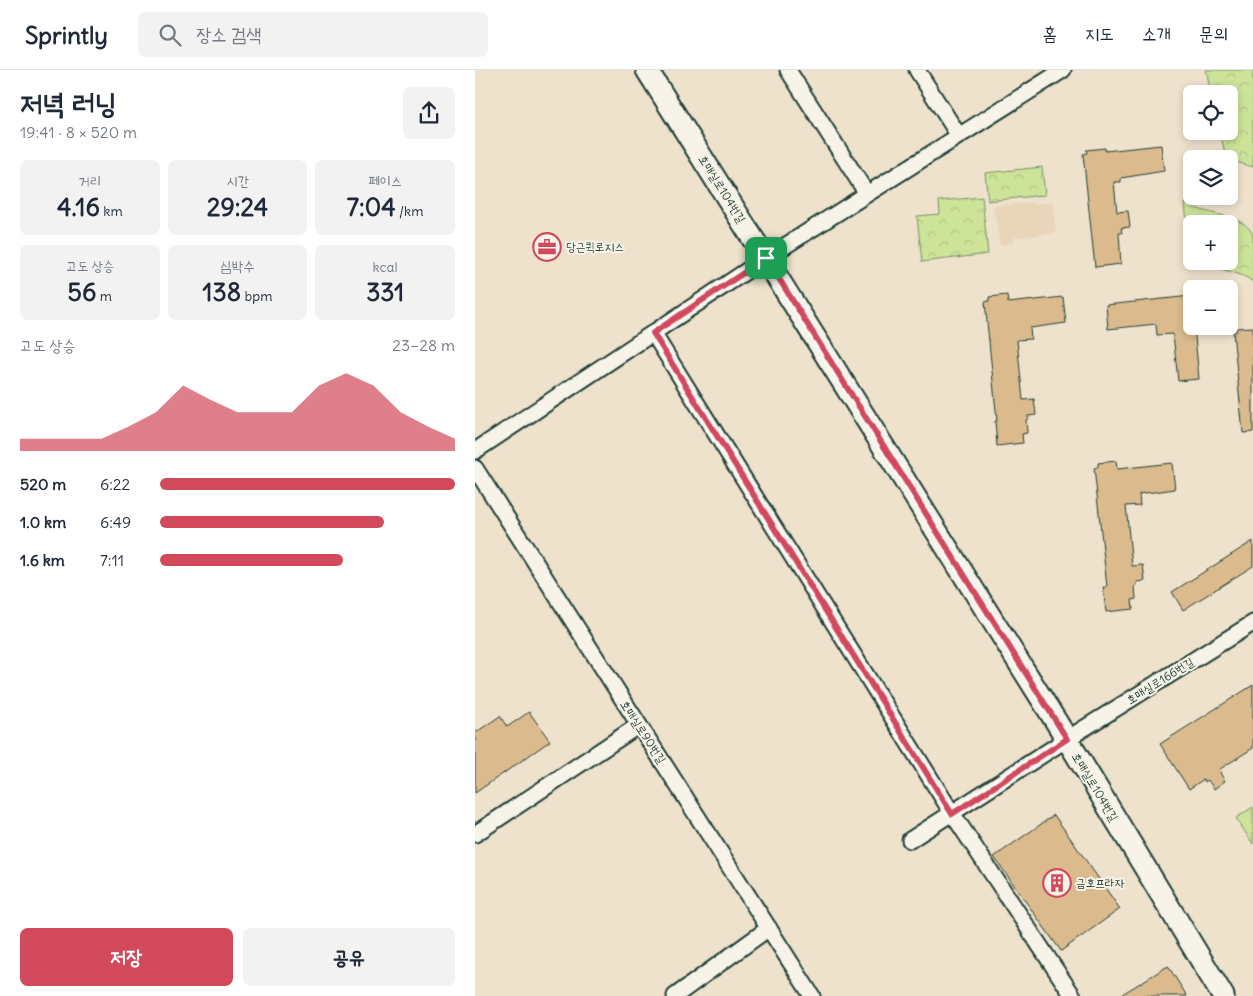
<!DOCTYPE html>
<html lang="ko">
<meta charset="utf-8">
<style>
body{margin:0;font-family:Delius,"Poor Story",sans-serif;background:#f2f2f3;color:#1f2937;height:100vh;display:flex;flex-direction:column;font-size:19px;white-space:nowrap}
*{box-sizing:border-box;margin:0}
p{font-size:16px;color:#747a83}
.icon{flex:none;width:28px;height:28px;fill:none;stroke:currentColor;stroke-width:2;stroke-linecap:round;stroke-linejoin:round}
.map{position:relative;flex:1;overflow:hidden}
.details{display:flex;flex-direction:column;background:#fff;width:475px}
.details>*{flex:none}
.fabs{position:absolute;left:708px;top:15px;display:grid;gap:10px}
.fabs a{display:grid;place-items:center;width:55px;height:55px;border-radius:8px;background:#fff;box-shadow:0 2px 8px #0003;font-size:25px}
.pin{position:absolute;display:grid;place-items:center;width:42px;height:42px;color:#fff;margin:-21px;border-radius:10px;box-shadow:0 2px 8px #0006}
.round{display:grid;place-items:center;flex:none;width:52px;height:52px;border-radius:8px;background:#f2f2f3}
.headline{display:flex;align-items:center;justify-content:space-between;height:85px;padding:0 20px}
h1{font-size:28px;font-weight:700;line-height:38px}
.figures{display:grid;grid-template-columns:repeat(3,1fr);gap:8px;height:85px;padding:5px 20px}
.figures div{display:grid;align-content:center;border-radius:8px;background:#f2f2f3;text-align:center}
.figures b{font-size:25px;font-weight:700}
.figures small{font-size:14px;font-weight:400}
.figures p{font-size:14px}
.chart{height:140px;padding:10px 20px}
.chart p{display:flex;justify-content:space-between}
.chart svg{width:100%;height:90px;margin-top:5px;fill:#d1495b;opacity:.7}
.button{display:flex;gap:10px;margin-top:auto;padding:10px 20px}
.button a{flex:1;height:58px;border-radius:8px;background:#d1495b;color:#fff;font-size:20px;font-weight:700;line-height:58px;text-align:center}
.button a+a{background:#f2f2f3;color:#1f2937}
ul{padding:0 20px;list-style:none;font-size:16px}
li{display:grid;grid-template-columns:80px 60px 1fr;align-items:center;height:38px}
li i{height:12px;border-radius:6px;background:#d1495b}
header{display:flex;align-items:center;gap:30px;box-sizing:border-box;height:70px;padding:0 25px;background:#fff;border-bottom:1px solid #e0e1e3}
header strong{font-size:24px}
nav{display:flex;gap:28px;margin-inline-start:auto;font-size:18px}
.search{width:350px;height:45px;background:#f2f2f3;display:flex;align-items:center;gap:12px;box-sizing:border-box;padding:0 18px;border-radius:8px;color:#747a83;font-size:19px}
main{display:flex;flex:1;min-height:0}
.map>svg:first-child{display:block}
.built{fill:#e9d6ba}
.green{fill:#cde398;stroke:#769066}
.forest{fill:url(#forest-crowns);stroke:#769066}
.building{fill:#dbbb8e;stroke:#1f3d34}
.lines{fill:none;stroke-linecap:round;stroke-linejoin:round}
.street-casing{stroke:#1f3d34;stroke-width:19}
.secondary-casing{stroke:#1f3d34;stroke-width:25}
.street{stroke:#f7f3e8;stroke-width:15}
.secondary{stroke:#f7f3e8;stroke-width:21}
.route-casing{stroke:#fff;stroke-width:10}
.route{stroke:#d1495b;stroke-width:6}
.labels{text-anchor:middle;stroke-width:4;stroke-linejoin:round;paint-order:stroke}
.street-label{font-size:12px;fill:#1f3d34;stroke:#f7f3e8}
.poi-label{font-size:12px;fill:#1f3d34;stroke:#f7f3e8;text-anchor:start}
</style>
<header>
<strong>Sprintly</strong>
<div class="search"><svg class="icon" aria-label="search" viewBox="0 0 24 24"><circle cx="10" cy="10" r="6"/><path d="M15 15l6 6"/></svg>장소 검색</div>
<nav><a>홈</a><a>지도</a><a>소개</a><a>문의</a></nav>
</header>
<main>
<section class="details">
<div class="headline"><div><h1>저녁 러닝</h1><p>19:41 · 8 × 520 m</p></div><a class="round"><svg class="icon" aria-label="share" viewBox="0 0 24 24"><path d="M12 15V3M7 8l5-5 5 5M5 13v7h14v-7"/></svg></a></div>
<div class="figures">
<div><p>거리</p><b>4.16<small> km</small></b></div>
<div><p>시간</p><b>29:24</b></div>
<div><p>페이스</p><b>7:04<small> /km</small></b></div>
</div>
<div class="figures">
<div><p>고도 상승</p><b>56<small> m</small></b></div>
<div><p>심박수</p><b>138<small> bpm</small></b></div>
<div><p>kcal</p><b>331</b></div>
</div>
<div class="chart"><p><span>고도 상승</span>23–28 m</p>
<svg viewBox="0 0 160 44" preserveAspectRatio="none"><path d="M0 44V38L10 38L20 38L30 38L40 32L50 25L60 12L70 19L80 25L90 25L100 25L110 12L120 6L130 12L140 25L150 32L160 38V44z"/></svg>
</div>
<ul>
<li><b>520 m</b>6:22<i style="width:100%"></i></li>
<li><b>1.0 km</b>6:49<i style="width:76%"></i></li>
<li><b>1.6 km</b>7:11<i style="width:62%"></i></li>
</ul>
<div class="button"><a>저장</a><a>공유</a></div>
</section>
<div class="map">
<svg width="778" height="926" viewBox="0 0 778 926">
<defs>
<pattern id="forest-crowns" width="20" height="18" patternUnits="userSpaceOnUse" patternTransform="scale(1.25)"><rect width="20" height="18" fill="#cde398"/><path d="M2 6a3 3 0 1 1 6 0M12 15a3 3 0 1 1 6 0" fill="none" stroke="#b0c484"/></pattern>
</defs>
<rect width="100%" height="100%" fill="#efe2cd"/>
<filter id="ink" filterUnits="userSpaceOnUse"><feTurbulence type="fractalNoise" baseFrequency=".02" numOctaves="2"/><feDisplacementMap in="SourceGraphic" scale="10" xChannelSelector="R" yChannelSelector="G"/><feConvolveMatrix kernelMatrix="1 2 1 2 8 2 1 2 1" color-interpolation-filters="sRGB"/></filter>
<g filter="url(#ink)">
<!-- built -->
<path class="built" d="M 558,132 L 558,134 L 578,132 L 581,163 L 538,168 L 538,173 L 525,175 L 518,136 Z"/>
<!-- green -->
<path class="green" d="M 778,737 L 778,774 L 761,748 Z"/>
<!-- forest -->
<path class="forest" d="M 731,0 L 778,0 L 778,97 L 751,89 L 745,61 L 754,61 L 754,24 L 736,24 Z
M 567,97 L 570,125 L 513,131 L 510,103 Z
M 507,127 L 513,184 L 447,192 L 442,146 L 465,144 L 464,131 Z
M 710,133 C 729,146 770,143 778,165 C 778,175 778,200 778,212 C 764,200 746,203 732,192 L 754,191 L 754,154 L 716,154 L 716,173 L 714,173 Z"/>
<!-- building -->
<path class="building" d="M 686,75 L 689,101 L 646,108 L 646,112 L 639,112 L 642,142 L 653,141 L 655,157 L 646,158 L 647,163 L 644,163 L 646,194 L 620,197 L 608,84 L 612,83 L 611,80 L 630,78 L 630,81 Z
M 532,225 L 533,233 L 588,227 L 591,253 L 555,258 L 556,269 L 542,270 L 548,330 L 559,329 L 561,345 L 553,346 L 553,349 L 551,350 L 552,363 L 547,364 L 548,373 L 522,376 L 520,351 L 522,351 L 510,232 L 514,231 L 514,227 Z
M 716,226 L 716,256 L 719,256 L 724,309 L 703,311 L 698,264 L 682,265 L 681,254 L 633,259 L 631,235 Z
M 778,257 L 778,362 L 768,363 L 758,262 L 761,262 L 761,258 Z
M 641,391 L 642,399 L 697,393 L 700,419 L 664,424 L 665,435 L 651,436 L 657,496 L 668,495 L 670,511 L 662,512 L 662,515 L 660,516 L 661,529 L 657,530 L 658,539 L 631,542 L 628,517 L 632,517 L 619,398 L 623,397 L 623,393 Z
M 778,471 L 778,496 L 708,540 L 697,522 Z
M 778,615 L 778,678 L 745,699 L 747,701 L 745,703 L 750,711 L 739,719 L 733,710 L 730,712 L 729,709 L 714,719 L 685,674 Z
M 54,642 L 75,671 L 0,723 L 0,663 L 25,646 L 32,657 Z
M 579,745 L 645,839 L 586,881 L 519,787 Z
M 693,896 L 712,926 L 644,926 Z"/>
<g class="lines">
<defs>
<path id="street" d="M 313,0 L 392,124
M 442,0 L 484,66
M 178,263 L 477,743 L 598,926
M 0,381 L 291,188 L 588,0
M 0,398 L 337,926
M 0,764 L 164,655
M 435,770 L 592,669 L 778,553
M 200,926 L 294,858"/>
<path id="secondary" d="M 172,0 L 592,669 L 748,926"/>
</defs>
<!-- street casing -->
<use href="#street" class="street-casing"/>
<!-- secondary casing -->
<use href="#secondary" class="secondary-casing"/>
<!-- street -->
<use href="#street" class="street"/>
<!-- secondary -->
<use href="#secondary" class="secondary"/>
</g>
</g>
<g class="lines" filter="url(#ink)">
<defs>
<path id="route" d="M 291,188 L 592,669 L 477,744 L 178,263 Z"/>
</defs>
<!-- route casing -->
<use href="#route" class="route-casing"/>
<!-- route -->
<use href="#route" class="route"/>
</g>
<!-- icons -->
<defs>
<symbol id="office-ring" viewBox="-11 -11 22 22"><circle r="9.5" fill="#f7f3e8" stroke="#d1495b" stroke-width="1.5"/><path d="M-6-3h4V-5.5h4V-3h4V5H-6ZM-1-4.5V-3h2v-1.5ZM-6 0V1H6V0Z" fill="#d1495b"/></symbol>
<symbol id="building-ring" viewBox="-11 -11 22 22"><circle r="9.5" fill="#f7f3e8" stroke="#d1495b" stroke-width="1.5"/><path d="M-4-6H4V6H1V3H-1V6H-4ZM-2.5-4.3h1.7v1.8h-1.7ZM.8-4.3h1.7v1.8H.8ZM-2.5-1h1.7V.8h-1.7ZM.8-1h1.7V.8H.8Z" fill="#d1495b"/></symbol>
</defs>
<g fill-rule="evenodd">
<use href="#office-ring" x="56" y="161" width="32" height="32"/>
<use href="#building-ring" x="566" y="797" width="32" height="32"/>
</g>
<g class="labels">
<!-- street labels -->
<g class="street-label">
<text transform="translate(247 119) rotate(58)" y="4">호매실로104번길</text>
<text transform="translate(685 611) rotate(-32)" y="4">호매실로166번길</text>
<text transform="translate(168 662) rotate(57)" y="4">호매실로90번길</text>
<text transform="translate(620 717) rotate(59)" y="4">호매실로104번길</text>
</g>
<!-- poi labels -->
<g class="poi-label">
<text x="91" y="181">당근퀵로지스</text>
<text x="601" y="817">금호프라자</text>
</g>
</g>
</svg>
<div class="fabs">
<a><svg class="icon" aria-label="locate" viewBox="0 0 24 24"><circle cx="12" cy="12" r="6"/><path d="M12 2v4M12 18v4M2 12h4M18 12h4"/></svg></a>
<a><svg class="icon" aria-label="layers" viewBox="0 0 24 24"><path d="M12 4l9 5-9 5-9-5zM3 14l9 5 9-5"/></svg></a>
<a>+</a>
<a>−</a>
</div>
<div class="pin" style="left:291px;top:188px;background:#1e9e55"><svg class="icon" aria-label="arrive" viewBox="0 0 24 24"><path d="M6 21V4h12l-3 4 3 4H6"/></svg></div>
</div>
</main>
